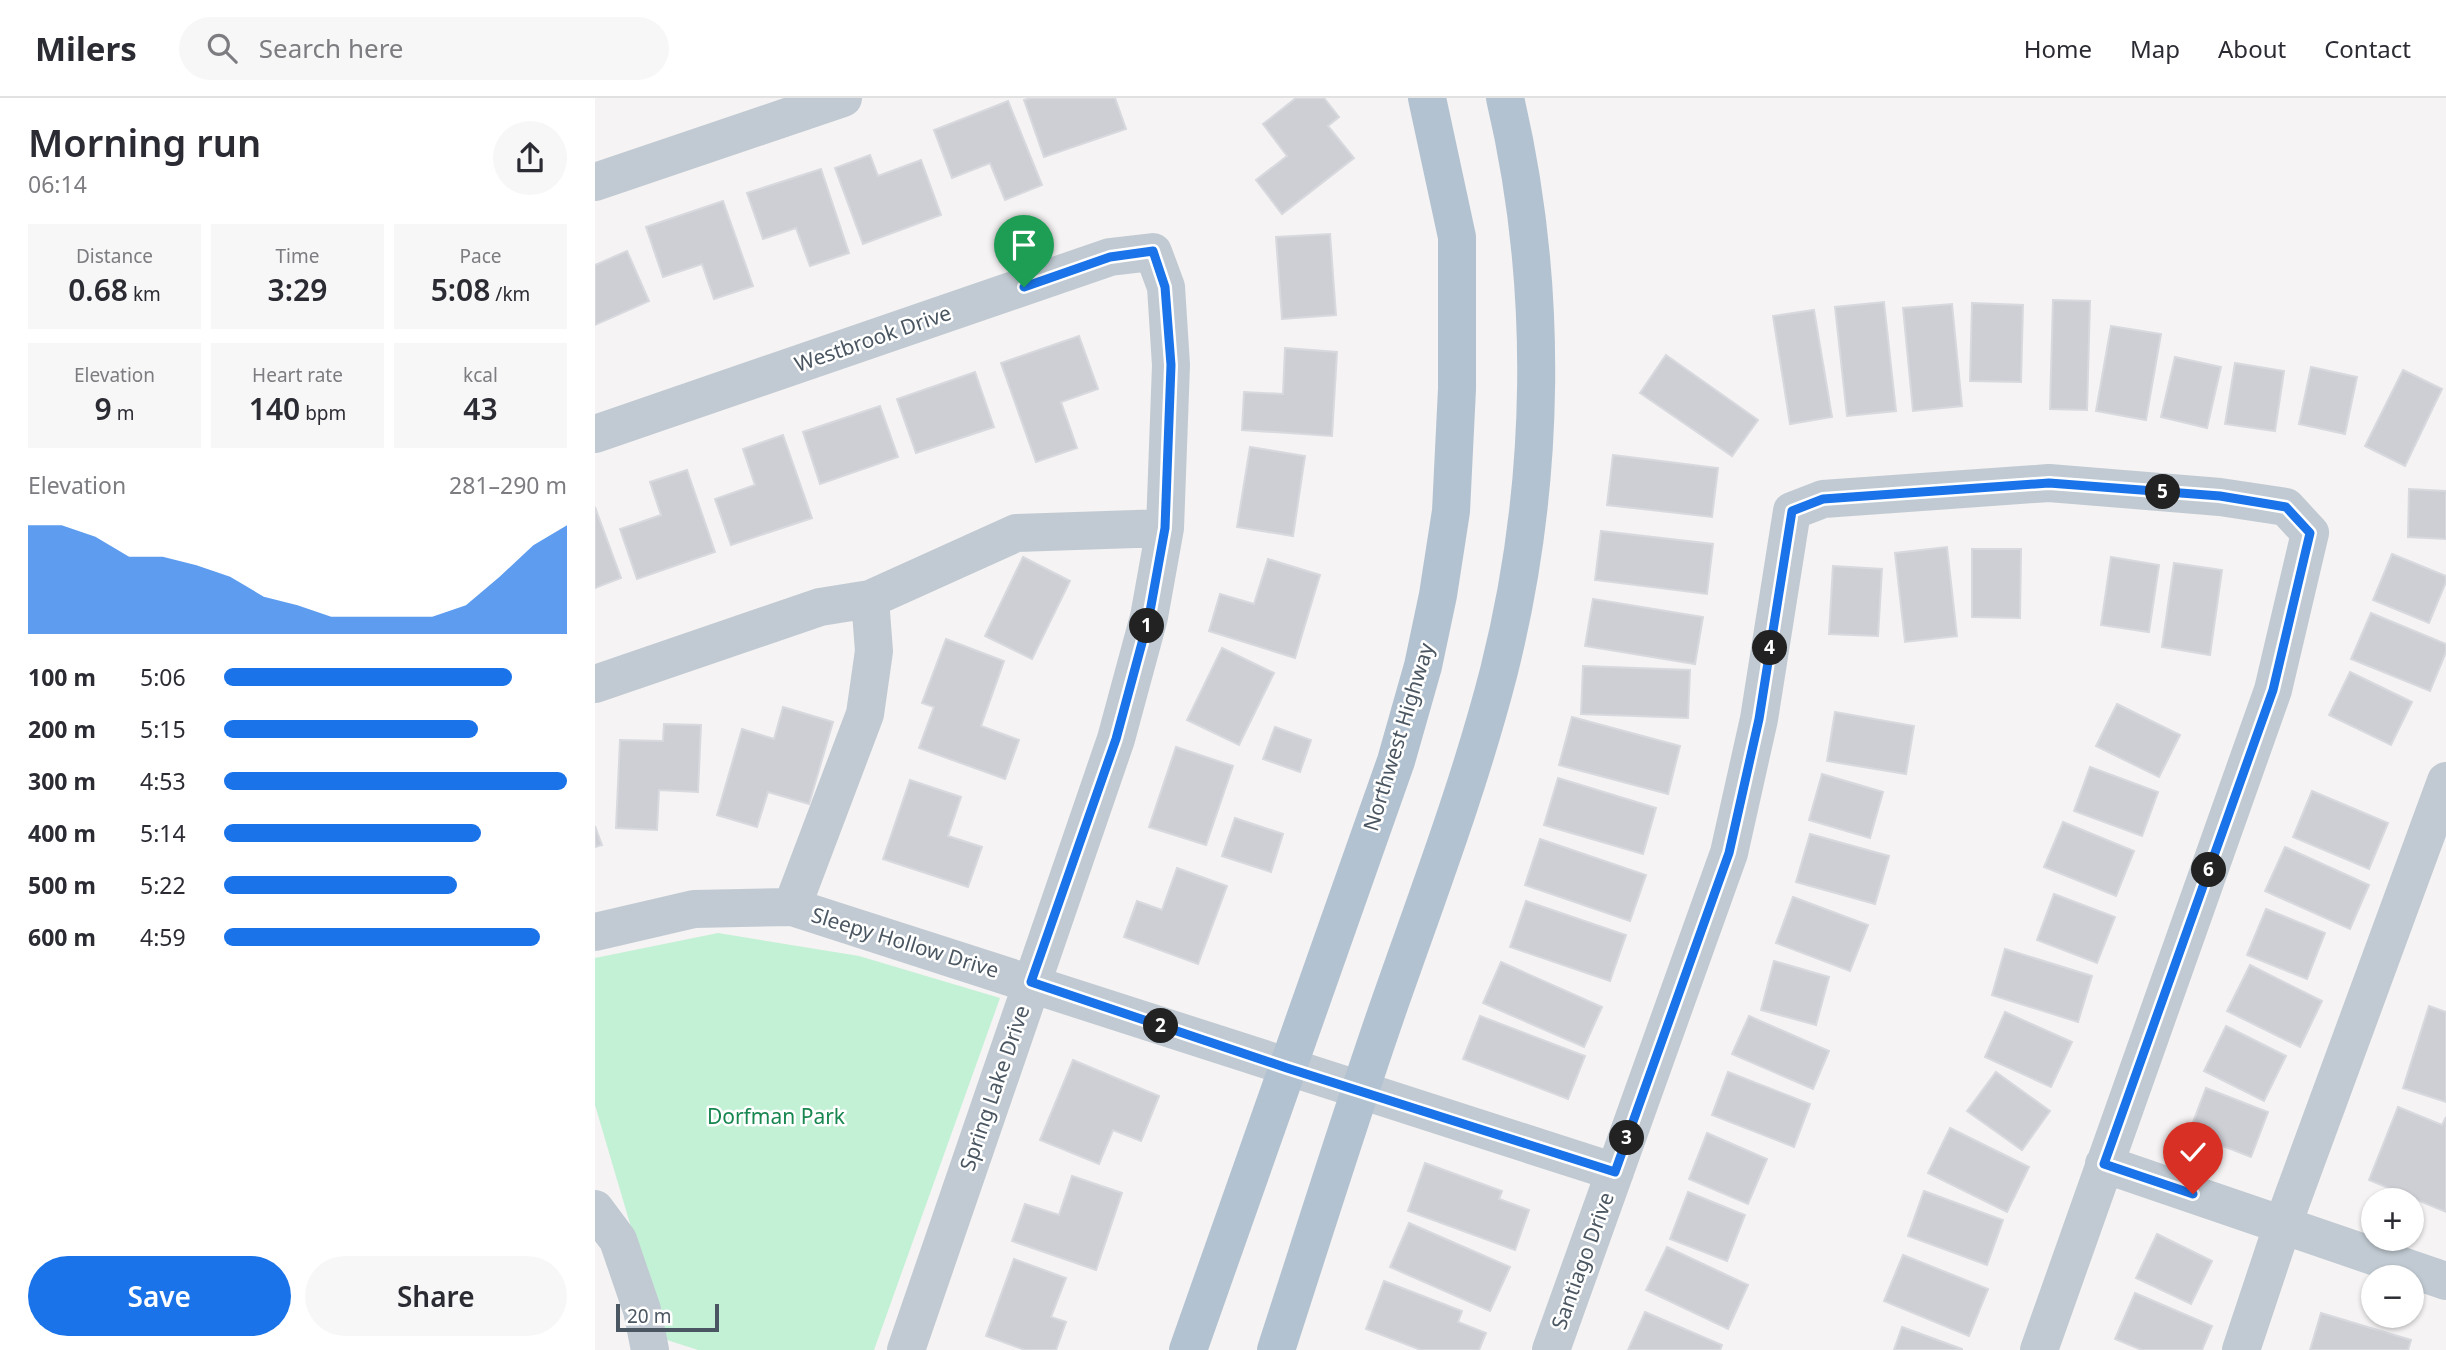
<!DOCTYPE html>
<meta charset="utf-8">
<style>
body{margin:0;font-family:"Noto Sans",sans-serif;background:#f7f7f7;color:#2b2b33;height:100vh;display:flex;flex-direction:column;font-size:26px;white-space:nowrap}
*{box-sizing:border-box;margin:0}
p{font-size:23px;color:#7c7c81}
.icon{flex:none;width:38px;height:38px;fill:none;stroke:currentColor;stroke-width:2;stroke-linecap:round;stroke-linejoin:round}
.map{position:relative;flex:1;overflow:hidden}
.panel{display:flex;flex-direction:column;background:#fff;width:595px}
.panel>*{flex:none}
.tools{position:absolute;left:1766px;top:1090px;display:grid;gap:14px}
.tools a{display:grid;place-items:center;width:63px;height:63px;border-radius:50%;background:#fff;box-shadow:0 2px 5px #0004;font-size:35px}
.scale{position:absolute;left:21px;bottom:18px;width:103px;box-sizing:border-box;padding-left:7px;border:4px solid #4a5661;border-top:0;font-size:19px;line-height:24px;white-space:nowrap;color:#4a5661;-webkit-text-stroke:5px #fff;paint-order:stroke}
.pin{position:absolute;display:grid;place-items:center;width:60px;height:60px;color:#fff;margin:-72px -30px;border-radius:50% 50% 50% 0;rotate:-45deg;box-shadow:0 0 7px #0007}
.pin .icon{rotate:45deg}
.km{position:absolute;width:35px;height:35px;margin:-18px;border-radius:50%;background:#222;color:#fff;font-size:19px;line-height:35px;text-align:center}
.round{display:grid;place-items:center;flex:none;width:74px;height:74px;border-radius:37px;background:#f7f7f7}
.head{display:flex;align-items:center;justify-content:space-between;height:119px;padding:0 28px}
h1{font-size:38px;font-weight:600;line-height:52px}
.metrics{display:grid;grid-template-columns:repeat(3,1fr);gap:10px;height:119px;padding:7px 28px}
.metrics div{display:grid;align-content:center;border-radius:0px;background:#f7f7f7;text-align:center}
.metrics b{font-size:30px;font-weight:600}
.metrics small{font-size:19px;font-weight:400}
.metrics p{font-size:19px}
.chart{height:196px;padding:14px 28px}
.chart p{display:flex;justify-content:space-between}
.chart svg{width:100%;height:126px;margin-top:7px;fill:#1a73e8;opacity:.7}
.primary-button{display:flex;gap:14px;margin-top:auto;padding:14px 28px}
.primary-button a{flex:1;height:80px;border-radius:42px;background:#1a73e8;color:#fff;font-size:28px;font-weight:600;line-height:80px;text-align:center}
.primary-button a+a{background:#f7f7f7;color:#2b2b33}
ul{padding:0 28px;list-style:none;font-size:23px}
li{display:grid;grid-template-columns:112px 84px 1fr;align-items:center;height:52px}
li i{height:18px;border-radius:9px;background:#1a73e8}
header{display:flex;align-items:center;gap:42px;box-sizing:border-box;height:98px;padding:0 35px;background:#fff;border-bottom:2px solid #e1e1e2}
header strong{font-size:33px}
nav{display:flex;gap:38px;margin-inline-start:auto;font-size:24px}
.search{width:490px;height:63px;background:#f7f7f7;display:flex;align-items:center;gap:18px;box-sizing:border-box;padding:0 24px;border-radius:38px;color:#7c7c81;font-size:26px}
main{display:flex;flex:1;min-height:0}
.map>svg:first-child{display:block}
.green{fill:#c3f1d5}
.building{fill:#cdcfd5;stroke:#d7d9de;stroke-width:2}
.lines{fill:none;stroke-linecap:round;stroke-linejoin:round}
.minor{stroke:#c1cad2;stroke-width:38}
.major{stroke:#b3c2d1;stroke-width:38}
.route-casing{stroke:#fff;stroke-width:14}
.route{stroke:#1a73e8;stroke-width:9}
.labels{text-anchor:middle;stroke-width:5;stroke-linejoin:round;paint-order:stroke}
.street-label{font-size:21px;fill:#4a5661;stroke:#fff}
.park-label{font-size:21px;fill:#17864f;stroke:#fff}
</style>
<header>
<strong>Milers</strong>
<div class="search"><svg class="icon" aria-label="search" viewBox="0 0 24 24"><circle cx="10" cy="10" r="6"/><path d="M15 15l6 6"/></svg>Search here</div>
<nav><a>Home</a><a>Map</a><a>About</a><a>Contact</a></nav>
</header>
<main>
<section class="panel">
<div class="head"><div><h1>Morning run</h1><p>06:14</p></div><a class="round"><svg class="icon" aria-label="share" viewBox="0 0 24 24"><path d="M12 15V3M7 8l5-5 5 5M5 13v7h14v-7"/></svg></a></div>
<div class="metrics">
<div><p>Distance</p><b>0.68<small> km</small></b></div>
<div><p>Time</p><b>3:29</b></div>
<div><p>Pace</p><b>5:08<small> /km</small></b></div>
</div>
<div class="metrics">
<div><p>Elevation</p><b>9<small> m</small></b></div>
<div><p>Heart rate</p><b>140<small> bpm</small></b></div>
<div><p>kcal</p><b>43</b></div>
</div>
<div class="chart"><p><span>Elevation</span>281–290 m</p>
<svg viewBox="0 0 160 44" preserveAspectRatio="none"><path d="M0 44V6L10 6L20 10L30 17L40 17L50 20L60 24L70 31L80 34L90 38L100 38L110 38L120 38L130 34L140 24L150 13L160 6V44z"/></svg>
</div>
<ul>
<li><b>100 m</b>5:06<i style="width:84%"></i></li>
<li><b>200 m</b>5:15<i style="width:74%"></i></li>
<li><b>300 m</b>4:53<i style="width:100%"></i></li>
<li><b>400 m</b>5:14<i style="width:75%"></i></li>
<li><b>500 m</b>5:22<i style="width:68%"></i></li>
<li><b>600 m</b>4:59<i style="width:92%"></i></li>
</ul>
<div class="primary-button"><a>Save</a><a>Share</a></div>
</section>
<div class="map">
<svg width="1851" height="1252" viewBox="0 0 1851 1252">
<rect width="100%" height="100%" fill="#f5f3f3"/>
<!-- green -->
<path class="green" d="M 123,835 L 264,858 L 405,900 L 279,1252 L 103,1252 L 69,1241 L 0,1007 L 0,860 Z"/>
<!-- building -->
<path class="building" d="M 436,0 L 520,0 L 531,31 L 449,59 L 429,2 Z
M 701,0 L 729,0 L 744,19 L 733,28 L 759,60 L 687,116 L 661,82 L 692,58 L 668,26 Z
M 413,3 L 447,87 L 410,102 L 395,65 L 357,80 L 339,32 Z
M 275,57 L 283,78 L 326,62 L 346,117 L 268,146 L 240,70 Z
M 226,71 L 254,155 L 215,168 L 201,130 L 168,141 L 152,95 Z
M 128,103 L 158,188 L 119,201 L 107,166 L 68,179 L 51,129 Z
M 735,136 L 741,217 L 687,221 L 681,139 Z
M 32,153 L 54,203 L 0,227 L 0,167 Z
M 1458,202 L 1495,203 L 1492,312 L 1455,311 Z
M 1289,204 L 1301,313 L 1252,318 L 1240,209 Z
M 1377,205 L 1428,207 L 1426,284 L 1375,283 Z
M 1357,206 L 1367,308 L 1318,313 L 1308,210 Z
M 1219,212 L 1237,319 L 1195,326 L 1178,218 Z
M 1516,228 L 1566,236 L 1551,322 L 1501,313 Z
M 484,238 L 503,291 L 466,304 L 482,350 L 441,364 L 406,265 Z
M 690,250 L 742,254 L 737,338 L 647,332 L 649,294 L 688,296 Z
M 1071,257 L 1163,322 L 1137,358 L 1045,295 Z
M 1580,259 L 1626,269 L 1612,330 L 1566,319 Z
M 1640,265 L 1689,273 L 1680,333 L 1630,326 Z
M 1716,269 L 1762,279 L 1750,336 L 1704,326 Z
M 1808,272 L 1847,291 L 1810,368 L 1770,348 Z
M 380,274 L 399,329 L 321,355 L 302,301 Z
M 285,308 L 303,359 L 225,386 L 208,334 Z
M 188,337 L 217,420 L 136,447 L 120,401 L 160,387 L 148,351 Z
M 655,349 L 710,358 L 698,438 L 642,429 Z
M 1018,357 L 1123,370 L 1117,419 L 1012,407 Z
M 92,372 L 120,454 L 42,481 L 25,431 L 66,417 L 55,384 Z
M 1814,391 L 1851,393 L 1851,441 L 1813,439 Z
M 0,409 L 26,480 L 0,490 Z
M 1006,433 L 1118,446 L 1112,496 L 1000,482 Z
M 1352,449 L 1362,538 L 1310,544 L 1300,455 Z
M 1377,451 L 1426,451 L 1425,520 L 1377,519 Z
M 1797,456 L 1851,478 L 1851,484 L 1834,525 L 1778,502 Z
M 428,459 L 475,483 L 437,561 L 390,538 Z
M 1516,459 L 1564,467 L 1554,534 L 1506,527 Z
M 673,461 L 725,477 L 700,560 L 614,533 L 625,496 L 659,506 Z
M 1579,465 L 1627,472 L 1615,557 L 1567,549 Z
M 1238,468 L 1287,471 L 1283,538 L 1234,536 Z
M 998,501 L 1108,519 L 1100,566 L 990,548 Z
M 1776,515 L 1851,546 L 1851,554 L 1835,593 L 1756,561 Z
M 351,541 L 409,563 L 386,628 L 424,642 L 410,681 L 324,650 L 339,609 L 327,605 Z
M 627,550 L 679,575 L 644,647 L 592,622 Z
M 988,568 L 1095,572 L 1093,620 L 986,616 Z
M 1755,574 L 1817,604 L 1796,647 L 1734,617 Z
M 1522,606 L 1585,637 L 1564,679 L 1501,648 Z
M 188,609 L 238,624 L 214,706 L 173,694 L 162,729 L 122,717 L 147,631 L 179,641 Z
M 1240,614 L 1319,628 L 1311,676 L 1232,663 Z
M 977,619 L 1085,648 L 1073,696 L 964,667 Z
M 69,626 L 106,627 L 103,694 L 64,692 L 62,732 L 21,730 L 25,642 L 68,643 Z
M 680,629 L 716,642 L 705,674 L 668,661 Z
M 581,649 L 638,668 L 611,747 L 554,729 Z
M 1495,669 L 1563,694 L 1547,738 L 1479,713 Z
M 1227,676 L 1288,694 L 1275,740 L 1214,722 Z
M 963,680 L 1061,710 L 1048,756 L 949,727 Z
M 315,682 L 366,699 L 353,738 L 387,749 L 373,789 L 288,761 Z
M 1717,693 L 1793,725 L 1774,771 L 1698,739 Z
M 640,720 L 688,736 L 676,774 L 627,758 Z
M 1468,724 L 1539,753 L 1521,798 L 1449,769 Z
M 0,728 L 7,747 L 0,749 Z
M 1215,736 L 1294,758 L 1280,806 L 1201,784 Z
M 945,741 L 1051,777 L 1035,823 L 930,787 Z
M 1690,749 L 1774,787 L 1755,831 L 1670,793 Z
M 582,770 L 632,788 L 603,866 L 529,839 L 542,803 L 567,812 Z
M 1459,796 L 1520,819 L 1502,865 L 1442,842 Z
M 1198,799 L 1273,827 L 1255,873 L 1181,845 Z
M 931,803 L 1031,837 L 1015,883 L 915,849 Z
M 1671,811 L 1730,835 L 1712,881 L 1652,857 Z
M 1410,851 L 1497,878 L 1483,924 L 1397,897 Z
M 1179,863 L 1234,879 L 1221,927 L 1166,912 Z
M 906,864 L 1007,909 L 989,949 L 888,905 Z
M 1655,867 L 1727,903 L 1705,949 L 1632,913 Z
M 1834,908 L 1851,914 L 1851,1004 L 1808,990 Z
M 1410,914 L 1477,944 L 1456,989 L 1390,959 Z
M 885,918 L 990,958 L 973,1001 L 868,961 Z
M 1154,918 L 1234,953 L 1218,991 L 1137,956 Z
M 1631,928 L 1691,958 L 1669,1003 L 1609,973 Z
M 478,962 L 564,998 L 546,1043 L 518,1032 L 504,1066 L 445,1042 Z
M 1133,974 L 1215,1006 L 1199,1049 L 1117,1017 Z
M 1401,974 L 1455,1013 L 1427,1052 L 1372,1013 Z
M 1611,990 L 1673,1014 L 1656,1059 L 1594,1035 Z
M 1803,1009 L 1847,1027 L 1851,1019 L 1851,1114 L 1774,1082 Z
M 1355,1030 L 1434,1069 L 1412,1114 L 1333,1075 Z
M 1112,1035 L 1172,1061 L 1153,1106 L 1094,1081 Z
M 830,1065 L 907,1093 L 904,1101 L 934,1112 L 920,1152 L 813,1113 Z
M 477,1078 L 527,1095 L 501,1172 L 417,1143 L 430,1106 L 464,1117 Z
M 1329,1093 L 1408,1122 L 1392,1167 L 1313,1138 Z
M 1093,1094 L 1150,1117 L 1132,1163 L 1075,1141 Z
M 814,1125 L 915,1169 L 895,1213 L 795,1169 Z
M 1562,1136 L 1617,1163 L 1596,1206 L 1541,1180 Z
M 1072,1149 L 1153,1187 L 1133,1231 L 1051,1192 Z
M 1308,1157 L 1393,1191 L 1374,1238 L 1289,1203 Z
M 419,1161 L 471,1180 L 456,1219 L 471,1224 L 461,1252 L 430,1252 L 391,1238 Z
M 789,1183 L 867,1213 L 863,1224 L 891,1235 L 884,1252 L 826,1252 L 771,1231 Z
M 1540,1195 L 1617,1228 L 1607,1252 L 1547,1252 L 1520,1241 Z
M 1050,1214 L 1127,1247 L 1125,1252 L 1033,1252 Z
M 1726,1215 L 1816,1242 L 1813,1252 L 1715,1252 Z
M 1307,1229 L 1367,1251 L 1367,1252 L 1299,1252 Z"/>
<g class="lines">
<!-- minor -->
<path class="minor" d="M 0,84 L 248,0
M 0,336 L 515,159 L 558,154 L 571,189 L 576,267 L 570,430 L 554,519 L 521,641 L 311,1252
M 0,586 L 225,509 L 275,501 L 421,435 L 570,430
M 197,809 L 270,616 L 279,553 L 275,501
M 0,834 L 99,811 L 197,809 L 1020,1074
M 1509,1066 L 1851,1183
M 0,1111 L 23,1142 L 47,1212 L 55,1252
M 956,1252 L 1134,755 L 1164,621 L 1197,413 L 1228,401 L 1454,385 L 1625,399 L 1691,409 L 1715,435 L 1678,592 L 1444,1252
M 1646,1252 L 1688,1126 L 1851,683"/>
<!-- major -->
<path class="major" d="M 593,1252 L 801,663 L 828,568 L 843,497 L 856,413 L 862,291 L 862,139 L 832,0
M 681,1252 C 717,1141 752,1029 790,919 C 830,804 874,690 904,573 C 951,386 954,187 910,0"/>
</g>
<g class="lines">
<defs>
<path id="route" d="M 429,189 L 515,159 L 558,153 L 570,189 L 576,267 L 570,430 L 554,519 L 521,641 L 436,884 L 692,970 L 1020,1074 L 1134,755 L 1164,621 L 1197,413 L 1228,401 L 1454,385 L 1625,398 L 1691,409 L 1715,435 L 1678,592 L 1509,1066 L 1598,1096"/>
</defs>
<!-- route casing -->
<use href="#route" class="route-casing"/>
<!-- route -->
<use href="#route" class="route"/>
</g>
<g class="labels">
<!-- street labels -->
<g class="street-label">
<text transform="translate(278 241) rotate(-19)" y="7">Westbrook Drive</text>
<text transform="translate(804 639) rotate(-73)" y="7">Northwest Highway</text>
<text transform="translate(310 845) rotate(17)" y="7">Sleepy Hollow Drive</text>
<text transform="translate(400 990) rotate(-71)" y="7">Spring Lake Drive</text>
<text transform="translate(988 1163) rotate(-70)" y="7">Santiago Drive</text>
</g>
<!-- park labels -->
<g class="park-label">
<text x="181" y="1026">Dorfman Park</text>
</g>
</g>
</svg>
<div class="tools">
<a>+</a>
<a>−</a>
</div>
<div class="scale">20 m</div>
<div class="pin" style="left:429px;top:189px;background:#1e9e55"><svg class="icon" aria-label="arrive" viewBox="0 0 24 24"><path d="M6 21V4h12l-3 4 3 4H6"/></svg></div>
<div class="pin" style="left:1598px;top:1096px;background:#d93025"><svg class="icon" aria-label="check" viewBox="0 0 24 24"><path d="M5 12l5 5 9-10"/></svg></div>
<b class="km" style="left:552px;top:528px">1</b>
<b class="km" style="left:566px;top:928px">2</b>
<b class="km" style="left:1032px;top:1040px">3</b>
<b class="km" style="left:1175px;top:550px">4</b>
<b class="km" style="left:1568px;top:394px">5</b>
<b class="km" style="left:1614px;top:772px">6</b>
</div>
</main>
